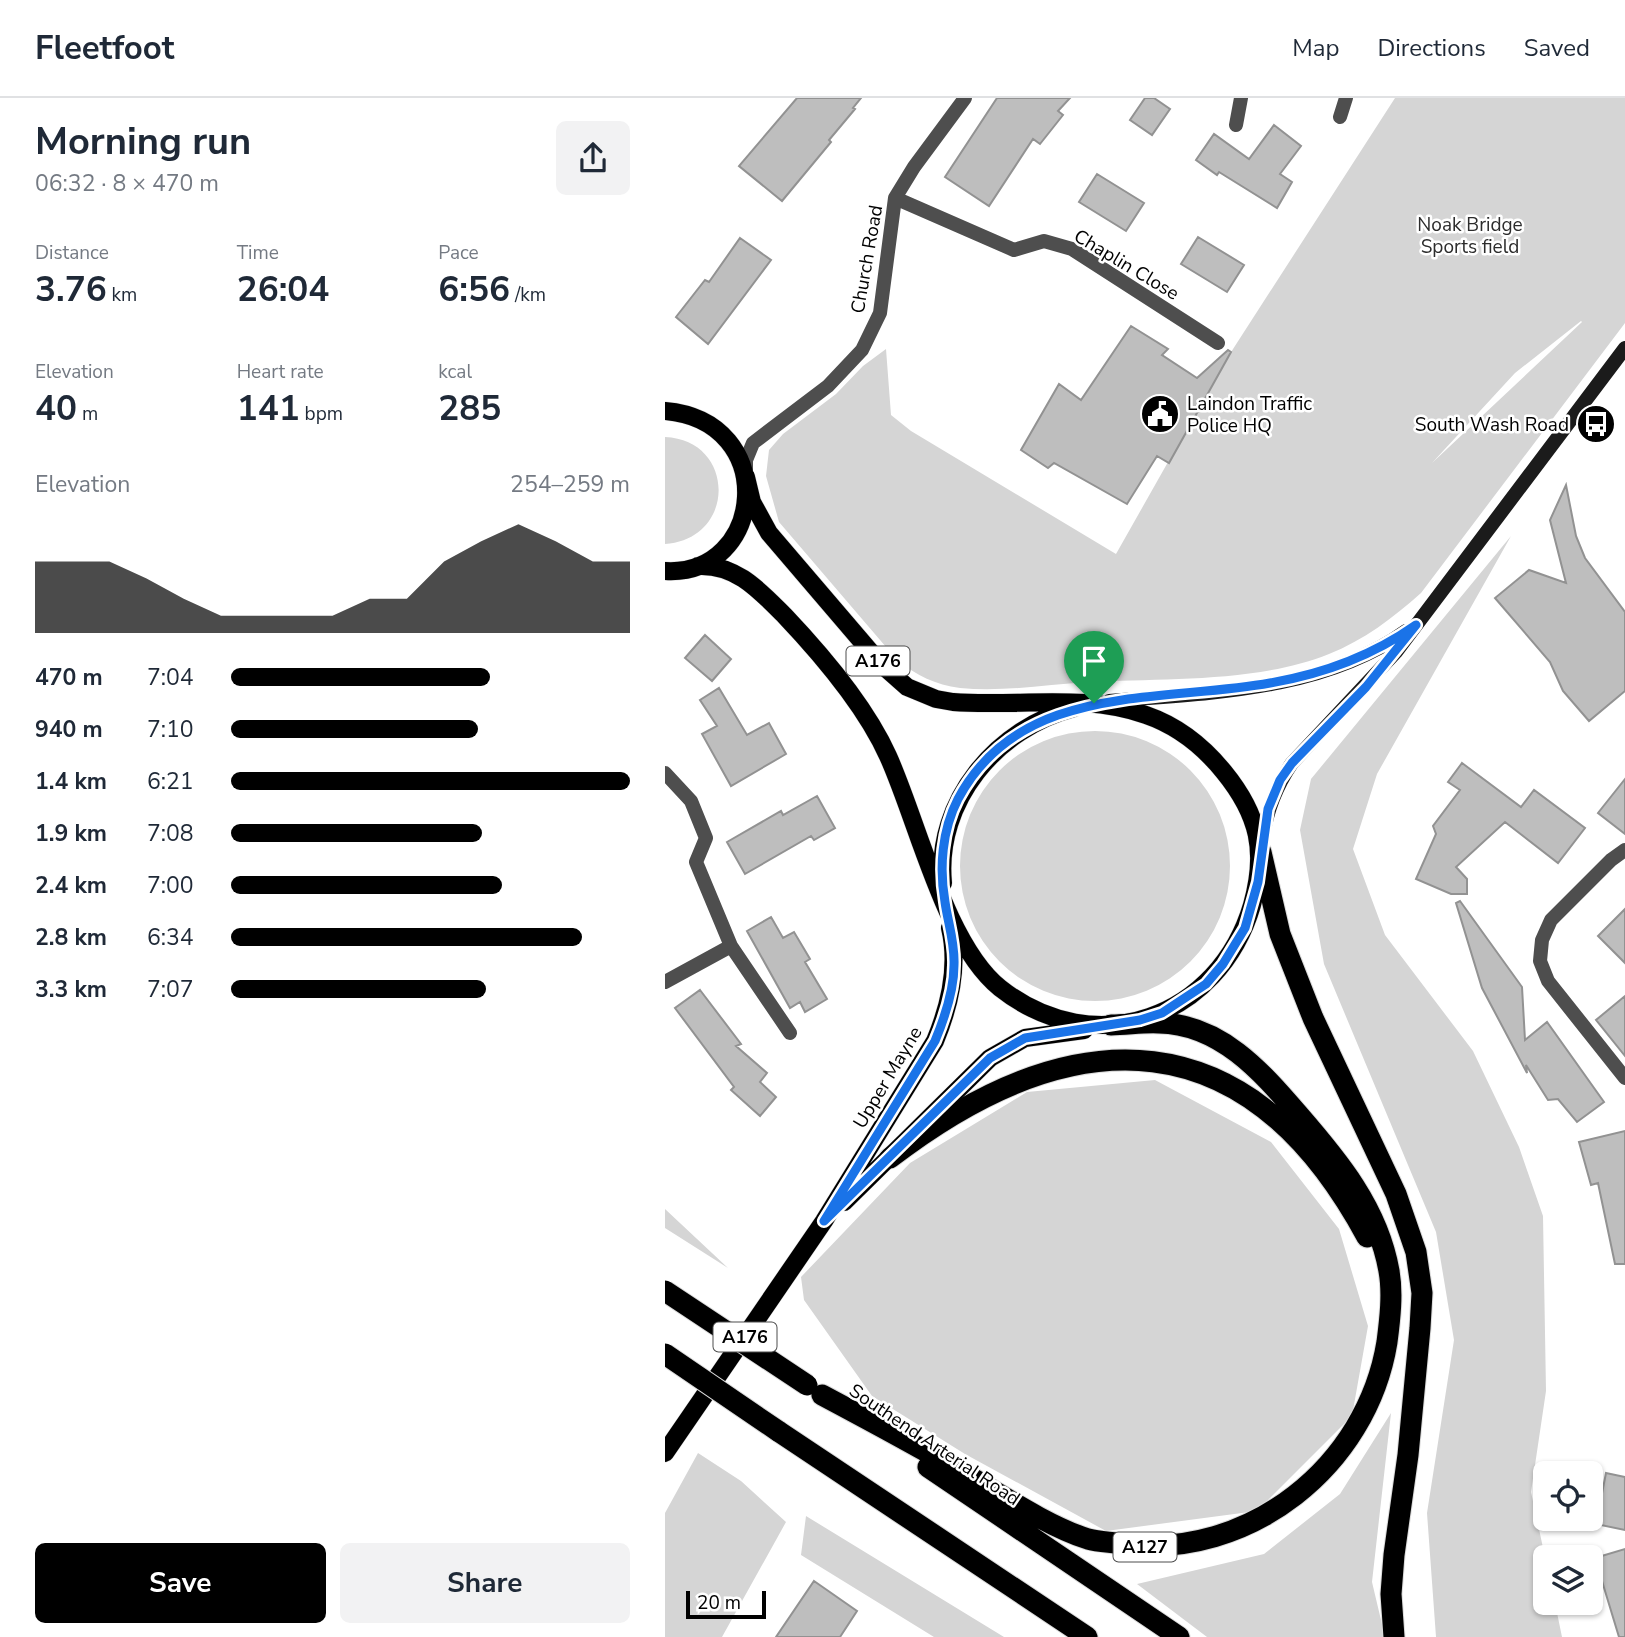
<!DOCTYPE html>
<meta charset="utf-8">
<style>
body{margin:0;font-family:"Nunito Sans",sans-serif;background:#f2f2f3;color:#1f2937;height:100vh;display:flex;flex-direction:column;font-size:26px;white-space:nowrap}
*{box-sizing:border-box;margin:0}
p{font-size:23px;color:#747a83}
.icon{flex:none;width:38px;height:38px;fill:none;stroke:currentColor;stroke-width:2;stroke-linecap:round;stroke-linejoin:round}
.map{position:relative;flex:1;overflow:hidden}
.side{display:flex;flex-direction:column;background:#fff;width:665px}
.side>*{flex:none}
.tools{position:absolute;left:868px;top:1363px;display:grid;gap:14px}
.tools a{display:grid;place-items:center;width:70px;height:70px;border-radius:10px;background:#fff;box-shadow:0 2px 5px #0004;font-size:35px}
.scale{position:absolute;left:21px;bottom:18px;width:80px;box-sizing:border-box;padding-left:7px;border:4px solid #000;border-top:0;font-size:19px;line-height:24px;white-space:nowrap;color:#000;-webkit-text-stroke:5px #fff;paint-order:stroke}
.pin{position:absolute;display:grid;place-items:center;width:60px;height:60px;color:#fff;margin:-72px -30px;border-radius:50% 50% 50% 0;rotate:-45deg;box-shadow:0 0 7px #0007}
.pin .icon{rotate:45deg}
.round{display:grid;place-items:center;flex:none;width:74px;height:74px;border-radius:10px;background:#f2f2f3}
.headline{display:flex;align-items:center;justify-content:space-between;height:119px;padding:0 35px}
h1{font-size:38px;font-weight:700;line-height:52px}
.figures{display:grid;grid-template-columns:repeat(3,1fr);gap:10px;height:119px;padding:7px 35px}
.figures div{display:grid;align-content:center}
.figures b{font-size:35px;font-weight:700}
.figures small{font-size:19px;font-weight:400}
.figures p{font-size:19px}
.chart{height:196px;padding:14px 35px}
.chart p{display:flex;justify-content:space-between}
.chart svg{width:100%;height:126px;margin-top:7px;fill:#000;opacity:.7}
.primary-button{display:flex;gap:14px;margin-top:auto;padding:14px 35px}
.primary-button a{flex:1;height:80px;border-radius:10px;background:#000;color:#fff;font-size:28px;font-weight:700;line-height:80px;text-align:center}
.primary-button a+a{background:#f2f2f3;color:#1f2937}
ul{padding:0 35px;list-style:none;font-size:23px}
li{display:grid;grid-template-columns:112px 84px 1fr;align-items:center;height:52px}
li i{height:18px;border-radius:9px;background:#000}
header{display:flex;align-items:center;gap:42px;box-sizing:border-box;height:98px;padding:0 35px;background:#fff;border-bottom:2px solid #e0e1e3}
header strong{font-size:33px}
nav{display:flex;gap:38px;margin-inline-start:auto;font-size:24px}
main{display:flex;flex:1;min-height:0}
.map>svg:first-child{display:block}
.green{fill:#d5d5d5;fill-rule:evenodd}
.building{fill:#bebebe;stroke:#929292;stroke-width:2}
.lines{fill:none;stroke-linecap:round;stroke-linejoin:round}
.primary-casing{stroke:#dbdbdb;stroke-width:19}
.highway-casing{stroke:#dbdbdb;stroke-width:23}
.street{stroke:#4e4e4e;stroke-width:14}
.secondary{stroke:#1b1b1b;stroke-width:14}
.primary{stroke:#000;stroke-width:18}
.highway{stroke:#000;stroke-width:21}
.highway-bridge-casing{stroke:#dbdbdb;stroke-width:23;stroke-linecap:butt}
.highway-bridge{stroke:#000;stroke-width:21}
.route-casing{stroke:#fff;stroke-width:14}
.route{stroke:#1a73e8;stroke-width:9}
.labels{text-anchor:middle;stroke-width:5;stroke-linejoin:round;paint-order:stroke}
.shield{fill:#fff;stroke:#4c4c4c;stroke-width:2}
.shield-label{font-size:18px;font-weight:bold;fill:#000}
.park-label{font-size:19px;fill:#2c2c2c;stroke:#fff}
.street-label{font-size:19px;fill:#000;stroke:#fff}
.poi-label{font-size:19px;fill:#000;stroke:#fff;text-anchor:start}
</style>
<header>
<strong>Fleetfoot</strong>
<nav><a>Map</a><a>Directions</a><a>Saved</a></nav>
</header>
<main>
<section class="side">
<div class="headline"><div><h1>Morning run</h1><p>06:32 · 8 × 470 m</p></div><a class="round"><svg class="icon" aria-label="share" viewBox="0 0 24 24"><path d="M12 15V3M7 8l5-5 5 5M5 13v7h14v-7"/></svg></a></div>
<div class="figures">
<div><p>Distance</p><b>3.76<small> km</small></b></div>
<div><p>Time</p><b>26:04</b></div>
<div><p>Pace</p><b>6:56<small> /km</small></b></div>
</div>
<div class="figures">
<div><p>Elevation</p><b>40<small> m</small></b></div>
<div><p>Heart rate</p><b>141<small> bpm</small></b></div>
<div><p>kcal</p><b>285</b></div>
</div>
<div class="chart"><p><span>Elevation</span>254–259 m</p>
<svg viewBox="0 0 160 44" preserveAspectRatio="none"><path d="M0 44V19L10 19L20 19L30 25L40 32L50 38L60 38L70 38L80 38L90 32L100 32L110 19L120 12L130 6L140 12L150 19L160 19V44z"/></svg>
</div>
<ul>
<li><b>470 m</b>7:04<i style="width:65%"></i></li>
<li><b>940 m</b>7:10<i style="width:62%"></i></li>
<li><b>1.4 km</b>6:21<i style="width:100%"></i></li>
<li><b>1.9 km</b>7:08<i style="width:63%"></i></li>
<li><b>2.4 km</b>7:00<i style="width:68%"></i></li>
<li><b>2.8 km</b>6:34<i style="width:88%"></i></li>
<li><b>3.3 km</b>7:07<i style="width:64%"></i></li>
</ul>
<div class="primary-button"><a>Save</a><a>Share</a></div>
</section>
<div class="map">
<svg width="960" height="1539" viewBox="0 0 960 1539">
<rect width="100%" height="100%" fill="#fff"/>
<!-- green -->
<path class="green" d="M 730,0 L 960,0 L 960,225 L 756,495 C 728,520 699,542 664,556 C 592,585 499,580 422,584 C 380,587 337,594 295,590 C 270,587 252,577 233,563 L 114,424 L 101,378 L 104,352 L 118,336 L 171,296 L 198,268 L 221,251 L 226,317 L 246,333 L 451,456 L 559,265 ZM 916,223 L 917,224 L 767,365 L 850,275 Z
M 0,339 C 71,342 72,441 0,446 Z
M 846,438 L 712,676 L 688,751 L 720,837 L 808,953 L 854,1049 L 878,1118 L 881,1293 L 866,1394 L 880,1459 L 880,1505 L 890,1505 L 897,1539 L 771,1539 L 762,1415 L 789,1242 L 771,1134 L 659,866 L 635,732 L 646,681 Z
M295 768a135 135 0 1 1 270 0a135 135 0 1 1-270 0Z
M 490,982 L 606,1044 L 674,1131 L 703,1228 L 687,1318 L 592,1413 L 441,1433 L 300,1356 L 207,1298 L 139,1202 L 136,1179 L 245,1065 L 362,994 Z
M 0,1111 L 63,1170 L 0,1130 Z
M 726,1315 L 707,1484 L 720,1539 L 542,1539 L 472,1486 L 599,1456 L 675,1396 Z
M 33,1355 L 76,1383 L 121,1424 L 57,1539 L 0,1539 L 0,1415 Z
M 141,1418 L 339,1539 L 269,1539 L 136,1457 Z"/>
<!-- building -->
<path class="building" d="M 132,0 L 196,0 L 188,10 L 190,11 L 164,42 L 166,44 L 117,103 L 74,68 Z
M 332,0 L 405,0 L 393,13 L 398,17 L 375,46 L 368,41 L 324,108 L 280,79 Z
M 480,0 L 489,0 L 505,11 L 487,37 L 465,22 Z
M 609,27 L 636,48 L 615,76 L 627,84 L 612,110 L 554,74 L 552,77 L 531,62 L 549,36 L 584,61 Z
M 432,76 L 479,105 L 461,133 L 414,104 Z
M 533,139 L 579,167 L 562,194 L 516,166 Z
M 75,140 L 106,162 L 43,246 L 11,219 L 40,182 L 44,184 Z
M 466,228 L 503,251 L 497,257 L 532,280 L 563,252 L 566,254 L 504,365 L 492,358 L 462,406 L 389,365 L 383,370 L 356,352 L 394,286 L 416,302 Z
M 901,387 L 911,438 L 920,460 L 960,514 L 960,593 L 924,623 L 898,593 L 885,564 L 830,500 L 864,472 L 901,485 L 885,422 Z
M 40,537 L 66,561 L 47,583 L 20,560 Z
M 54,590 L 82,637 L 104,625 L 121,656 L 66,688 L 37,636 L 52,628 L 35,602 Z
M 797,665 L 856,709 L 869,692 L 920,730 L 893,765 L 840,724 L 791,769 L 802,781 L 802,796 L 786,796 L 751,781 L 771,736 L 768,728 L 795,692 L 783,684 Z
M 960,681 L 960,736 L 933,715 Z
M 152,698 L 170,730 L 149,742 L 146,738 L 80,776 L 62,744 L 116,713 L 118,717 Z
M 795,803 L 857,889 L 860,942 L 882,924 L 939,1004 L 912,1024 L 893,1001 L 883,1002 L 861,967 L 862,975 L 817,890 L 791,805 Z
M 960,811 L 960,865 L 933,838 Z
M 106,819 L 118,840 L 129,834 L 145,861 L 140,864 L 162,901 L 140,914 L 135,904 L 125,910 L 82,833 Z
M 35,892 L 76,946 L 71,948 L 102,975 L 95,984 L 111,999 L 95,1018 L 66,992 L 69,989 L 10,910 Z
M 960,898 L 960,958 L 931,922 Z
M 960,1033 L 960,1166 L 950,1166 L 933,1085 L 926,1087 L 914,1044 Z
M 941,1375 L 960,1379 L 960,1432 L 931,1426 Z
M 960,1451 L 960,1539 L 954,1539 L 930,1460 Z
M 149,1483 L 192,1513 L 175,1539 L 111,1539 Z"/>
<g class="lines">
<defs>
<path id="primary" d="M 0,313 C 116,323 100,479 0,473
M 33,468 C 71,466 94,492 119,517 C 156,556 201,609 223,658 C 253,724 280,846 335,890 C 430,965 554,920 587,807 C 602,754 594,717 559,674 C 538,648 513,628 481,617 C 420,595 352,609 288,604 L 271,601 L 242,589 L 216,566 L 104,435 L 87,404 L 81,379
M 278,785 C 270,703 332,630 409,610
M 179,1104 L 325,960 L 360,940 L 419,932
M 0,1355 L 159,1123 L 270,943 C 285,907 294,868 285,830"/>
<path id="highway" d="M 596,754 L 615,836 L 648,920 L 731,1096 L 751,1154 L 757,1195 L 755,1230 L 743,1357 L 729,1457 L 726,1496 L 729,1539
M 225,1060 C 410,918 583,919 702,1139
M 157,1297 C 204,1322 251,1347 297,1374 C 335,1396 382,1428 423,1441 C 434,1444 447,1444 458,1446 C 584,1462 702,1368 722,1244 C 725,1221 728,1195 724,1173 C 713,1110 673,1062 633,1016 C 596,973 555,926 494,925 C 478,924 462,927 446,927
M 113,1333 L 422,1539
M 263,1369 L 514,1539"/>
</defs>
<!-- primary casing -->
<use href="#primary" class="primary-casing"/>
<!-- highway casing -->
<use href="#highway" class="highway-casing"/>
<!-- street -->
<path class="street" d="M 675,19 L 681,0
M 571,27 L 576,0
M 230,100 L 349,152 L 379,143 L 407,151 L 553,245
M 81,377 L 81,362 L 88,345 L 163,288 L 197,252 L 215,215 L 230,100 L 249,69 L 300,0
M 0,675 L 26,703 L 41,740 L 31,764 L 66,848 L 125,935
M 960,752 L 946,762 L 886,822 L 877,842 L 875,863 L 883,883 L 960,980
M 0,884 L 66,848"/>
<!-- secondary -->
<path class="secondary" d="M 444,603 C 543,595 658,593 741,533
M 597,747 C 600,716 610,690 627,665 L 731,554 L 960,250"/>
<!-- primary -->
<use href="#primary" class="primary"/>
<!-- highway -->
<use href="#highway" class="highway"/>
<defs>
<path id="highway-bridge" d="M 0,1193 L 142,1287
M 0,1256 L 113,1333"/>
</defs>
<!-- highway-bridge casing -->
<use href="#highway-bridge" class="highway-bridge-casing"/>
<!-- highway-bridge -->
<use href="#highway-bridge" class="highway-bridge"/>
</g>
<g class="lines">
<defs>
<path id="route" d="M 751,527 L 701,589 L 627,665 L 615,682 L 603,711 L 593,784 L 580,830 L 558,866 L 541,886 L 497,915 L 475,922 L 360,940 L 325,960 L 159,1123 L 270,943 C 280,919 289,893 289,867 C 290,845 283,825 280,804 C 274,770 277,732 293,701 C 355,584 495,605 605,585 C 658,576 707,558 751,527 Z"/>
</defs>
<!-- route casing -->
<use href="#route" class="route-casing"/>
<!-- route -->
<use href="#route" class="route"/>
</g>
<!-- icons -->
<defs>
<symbol id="civic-disc" viewBox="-11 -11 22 22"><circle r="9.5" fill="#000" stroke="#fff"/><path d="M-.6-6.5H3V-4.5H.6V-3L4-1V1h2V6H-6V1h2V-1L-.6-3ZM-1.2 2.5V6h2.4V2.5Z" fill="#fff"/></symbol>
<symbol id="bus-disc" viewBox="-11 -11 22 22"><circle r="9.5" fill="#000" stroke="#fff"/><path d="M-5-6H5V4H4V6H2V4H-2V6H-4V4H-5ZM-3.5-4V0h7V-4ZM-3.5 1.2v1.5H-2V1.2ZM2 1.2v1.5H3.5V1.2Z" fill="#fff"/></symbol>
</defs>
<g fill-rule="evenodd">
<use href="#civic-disc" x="473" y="294" width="44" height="44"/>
<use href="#bus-disc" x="909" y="304" width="44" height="44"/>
</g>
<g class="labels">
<!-- shield labels -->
<g class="shield">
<rect x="181.5" y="548.5" width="63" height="29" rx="5"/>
<rect x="48.5" y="1224.5" width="63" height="29" rx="5"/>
<rect x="448.5" y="1434.5" width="63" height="29" rx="5"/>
</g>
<g class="shield-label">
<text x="213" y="569">A176</text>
<text x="80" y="1245">A176</text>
<text x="480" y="1455">A127</text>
</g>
<!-- park labels -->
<g class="park-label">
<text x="805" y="133">Noak Bridge<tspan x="805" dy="22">Sports field</tspan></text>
</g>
<!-- street labels -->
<g class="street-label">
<text transform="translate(201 161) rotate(-80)" y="7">Church Road</text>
<text transform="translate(462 166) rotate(31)" y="7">Chaplin Close</text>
<text transform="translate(222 979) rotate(-59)" y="7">Upper Mayne</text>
<text transform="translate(270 1346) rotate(34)" y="7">Southend Arterial Road</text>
</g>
<!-- poi labels -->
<g class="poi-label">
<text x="522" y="312">Laindon Traffic<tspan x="522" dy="22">Police HQ</tspan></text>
<text x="904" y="333" text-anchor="end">South Wash Road</text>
</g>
</g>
</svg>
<div class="tools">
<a><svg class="icon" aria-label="locate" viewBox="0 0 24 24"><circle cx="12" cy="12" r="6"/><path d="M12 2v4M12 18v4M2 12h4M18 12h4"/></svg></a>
<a><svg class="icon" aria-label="layers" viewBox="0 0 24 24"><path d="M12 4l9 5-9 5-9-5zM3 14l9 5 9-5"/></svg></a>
</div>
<div class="scale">20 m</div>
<div class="pin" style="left:429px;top:605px;background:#1e9e55"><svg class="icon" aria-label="arrive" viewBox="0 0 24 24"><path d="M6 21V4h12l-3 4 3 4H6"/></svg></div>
</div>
</main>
